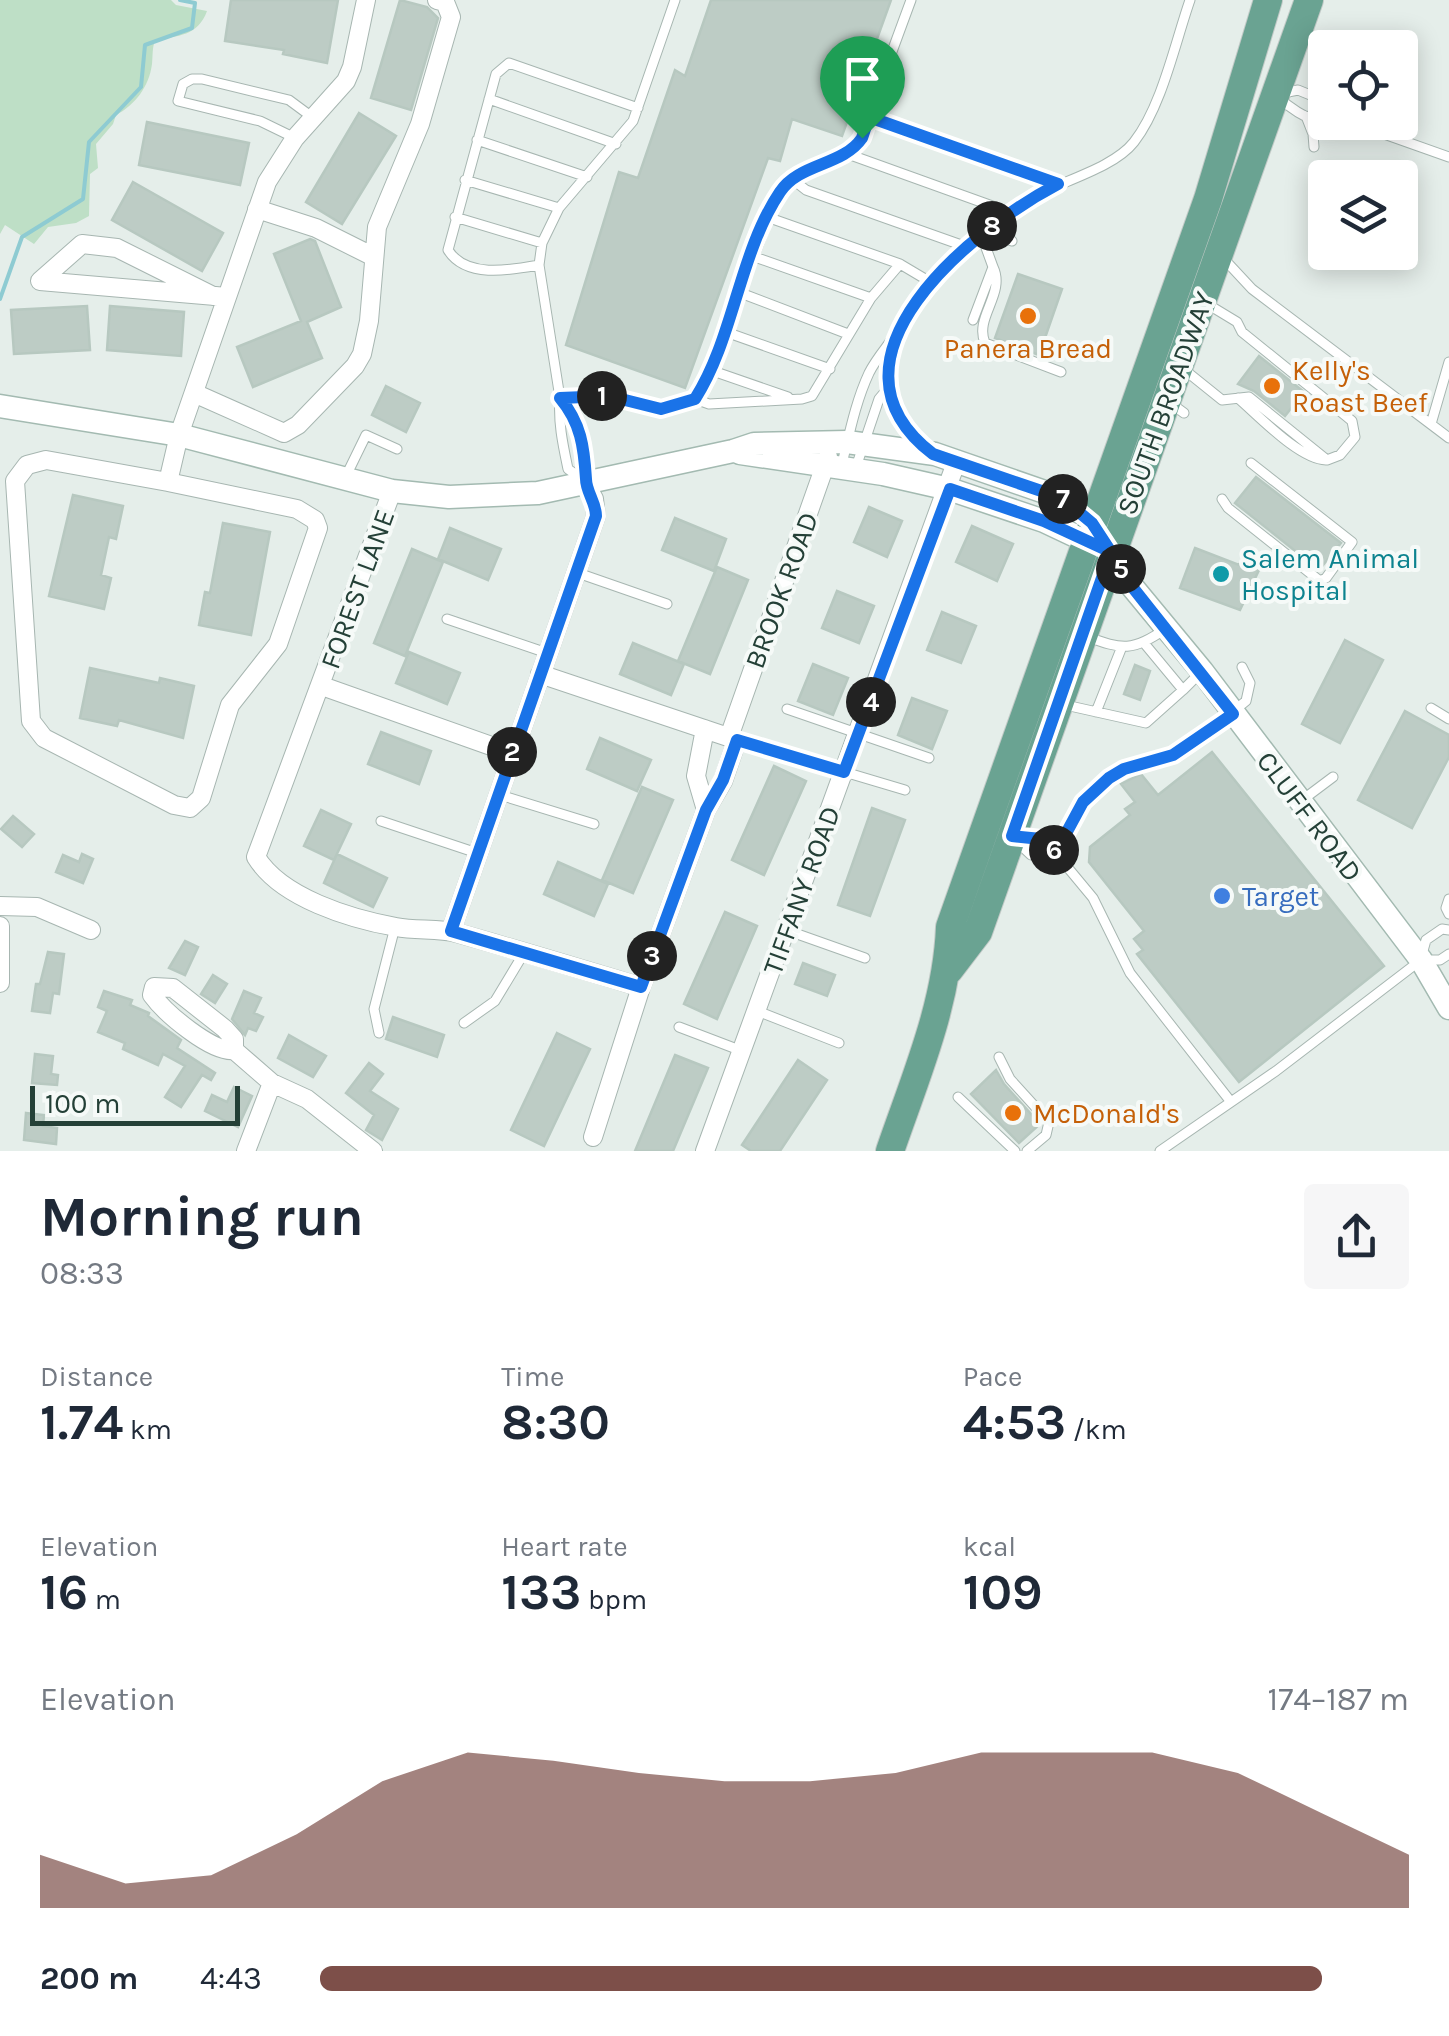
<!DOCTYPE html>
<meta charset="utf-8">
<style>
body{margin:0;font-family:Karla,sans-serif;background:#f6f6f7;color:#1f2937;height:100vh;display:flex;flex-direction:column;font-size:38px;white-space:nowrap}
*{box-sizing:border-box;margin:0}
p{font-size:32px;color:#747a83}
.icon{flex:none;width:55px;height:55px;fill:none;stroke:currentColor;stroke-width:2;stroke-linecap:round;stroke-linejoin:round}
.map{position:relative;height:1151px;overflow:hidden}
.panel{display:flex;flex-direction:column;background:#fff;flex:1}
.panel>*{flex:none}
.buttons{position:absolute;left:1308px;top:30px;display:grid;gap:20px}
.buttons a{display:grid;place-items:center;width:110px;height:110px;border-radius:10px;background:#fff;box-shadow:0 5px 25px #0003;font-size:50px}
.scale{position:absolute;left:30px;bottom:25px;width:210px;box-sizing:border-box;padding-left:10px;border:5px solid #244037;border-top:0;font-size:28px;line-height:35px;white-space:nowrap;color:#244037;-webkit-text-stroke:8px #f6faf8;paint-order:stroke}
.pin{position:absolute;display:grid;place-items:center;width:85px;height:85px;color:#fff;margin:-102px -42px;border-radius:50% 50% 50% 0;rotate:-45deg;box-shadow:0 0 10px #0007}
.pin .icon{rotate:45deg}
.km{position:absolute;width:50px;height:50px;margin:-25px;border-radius:50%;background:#222;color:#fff;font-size:28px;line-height:50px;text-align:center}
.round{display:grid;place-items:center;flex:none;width:105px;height:105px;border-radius:10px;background:#f6f6f7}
.headline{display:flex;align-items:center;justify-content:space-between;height:170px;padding:0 40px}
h1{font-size:55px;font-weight:700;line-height:75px}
.figures{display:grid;grid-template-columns:repeat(3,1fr);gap:15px;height:170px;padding:10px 40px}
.figures div{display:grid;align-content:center}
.figures b{font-size:50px;font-weight:700}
.figures small{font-size:28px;font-weight:400}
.figures p{font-size:28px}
.chart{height:280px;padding:20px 40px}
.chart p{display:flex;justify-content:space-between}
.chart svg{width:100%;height:180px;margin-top:10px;fill:#7d4f49;opacity:.7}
ul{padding:0 40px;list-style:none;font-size:32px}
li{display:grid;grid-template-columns:160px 120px 1fr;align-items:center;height:75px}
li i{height:25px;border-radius:12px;background:#7d4f49}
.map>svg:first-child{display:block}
.green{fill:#bedfc6}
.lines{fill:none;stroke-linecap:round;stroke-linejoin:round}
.stream{stroke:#8ecbd2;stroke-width:4}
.building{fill:#bdccc5;stroke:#b7c8c0;stroke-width:2.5}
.lane-casing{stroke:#a7b6b1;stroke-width:11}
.street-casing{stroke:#a7b6b1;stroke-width:20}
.secondary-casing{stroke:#a3bab1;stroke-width:25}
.primary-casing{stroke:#c2cac7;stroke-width:30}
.lane{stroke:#fff;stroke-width:9}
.street{stroke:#fff;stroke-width:18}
.secondary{stroke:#fff;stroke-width:22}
.primary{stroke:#6aa392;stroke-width:28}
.route-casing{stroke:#fff;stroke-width:20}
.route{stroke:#1a73e8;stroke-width:12}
.food-dot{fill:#e8710a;stroke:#f6faf8;stroke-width:4}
.culture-dot{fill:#0f9aa8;stroke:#f6faf8;stroke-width:4}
.shop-dot{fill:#3f7fe0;stroke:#f6faf8;stroke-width:4}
.labels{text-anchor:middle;stroke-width:8;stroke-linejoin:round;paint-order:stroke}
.food-label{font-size:28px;fill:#c56008;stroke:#f6faf8;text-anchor:start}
.street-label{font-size:28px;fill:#244037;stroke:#f6faf8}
.culture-label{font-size:28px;fill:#0d838f;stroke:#f6faf8;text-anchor:start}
.shop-label{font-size:28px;fill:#366cbe;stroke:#f6faf8;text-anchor:start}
</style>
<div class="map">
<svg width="1449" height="1151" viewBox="0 0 1449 1151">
<rect width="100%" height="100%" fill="#e5eeea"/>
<!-- green -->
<path class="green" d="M 0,0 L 171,0 L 176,5 L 207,11 C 198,36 178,36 155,40 C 152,49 153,54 152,64 C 149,87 135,105 116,115 L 113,124 L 96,144 L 98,168 L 90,174 L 89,216 L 76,223 L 48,227 L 34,244 L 5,225 L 0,234 Z"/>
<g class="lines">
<!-- stream -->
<path class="stream" d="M 0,299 L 22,237 L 83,199 L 89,142 L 141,87 L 145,45 L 192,28 L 195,3 L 180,0"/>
</g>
<!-- building -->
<path class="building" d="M 231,0 L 338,0 L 327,63 L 283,54 L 284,50 L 225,41 Z
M 400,0 L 427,7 L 438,18 L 411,110 L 371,98 Z
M 711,0 L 891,0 L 842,136 L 792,119 L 780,161 L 768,158 L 685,388 L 566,345 L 619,172 L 638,178 L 675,70 L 685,76 Z
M 359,113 L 396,136 L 342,224 L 306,202 Z
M 147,122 L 249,143 L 240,185 L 139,165 Z
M 133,182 L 223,233 L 202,271 L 112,220 Z
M 310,239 L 315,241 L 341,307 L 307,322 L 322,358 L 253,387 L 237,347 L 301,321 L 274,254 Z
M 1018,274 L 1062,289 L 1039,355 L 995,338 Z
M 87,306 L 90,350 L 14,354 L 11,310 Z
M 110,306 L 184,312 L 181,356 L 107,350 Z
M 1259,356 L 1304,392 L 1285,416 L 1254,391 L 1238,384 Z
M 386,386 L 420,403 L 406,432 L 372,415 Z
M 1256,477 L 1341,543 L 1319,570 L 1235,503 Z
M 73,495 L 123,506 L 116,539 L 109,537 L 101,575 L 111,578 L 104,609 L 49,596 Z
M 869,507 L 902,521 L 887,557 L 854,542 Z
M 675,518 L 726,539 L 714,571 L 662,550 Z
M 223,523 L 270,532 L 251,635 L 199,625 L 205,592 L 210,593 Z
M 972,526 L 1013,544 L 997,581 L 956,562 Z
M 450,528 L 501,549 L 488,580 L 438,559 Z
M 1195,548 L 1239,565 L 1241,561 L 1260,568 L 1240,610 L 1180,588 Z
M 412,549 L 443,562 L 405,656 L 374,643 Z
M 717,567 L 748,580 L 710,674 L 678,661 Z
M 837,591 L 874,606 L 859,643 L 822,628 Z
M 942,612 L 976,626 L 961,663 L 927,650 Z
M 1345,640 L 1383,660 L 1340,743 L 1302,724 Z
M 633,643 L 684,664 L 671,695 L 620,674 Z
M 409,652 L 460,673 L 447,704 L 396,683 Z
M 813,664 L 848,678 L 833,715 L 798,701 Z
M 1135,665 L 1150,671 L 1140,700 L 1124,694 Z
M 90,668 L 159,683 L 160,678 L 194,686 L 183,738 L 119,720 L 117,726 L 80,718 Z
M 912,698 L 947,711 L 932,749 L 898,735 Z
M 1405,711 L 1449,735 L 1449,757 L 1412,828 L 1358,800 Z
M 381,732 L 431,751 L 419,784 L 368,764 Z
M 600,738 L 651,760 L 637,791 L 587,769 Z
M 1212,752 L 1384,966 L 1239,1082 L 1137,954 L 1143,950 L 1134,939 L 1144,931 L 1089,862 L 1090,847 L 1130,815 L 1125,809 L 1135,802 L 1121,784 L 1141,774 L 1158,795 Z
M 774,766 L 806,781 L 764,875 L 732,860 Z
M 642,787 L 673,800 L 633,893 L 602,880 Z
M 872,808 L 905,820 L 870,916 L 838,905 Z
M 321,810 L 351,824 L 334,860 L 304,846 Z
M 13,816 L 34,834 L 22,847 L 1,829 Z
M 82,854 L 93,859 L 83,883 L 56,872 L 63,855 L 79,862 Z
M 337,854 L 387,878 L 373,907 L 324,883 Z
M 558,862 L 608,884 L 594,916 L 544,894 Z
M 725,912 L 757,926 L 717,1019 L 684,1004 Z
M 185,941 L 198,947 L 185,975 L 169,968 Z
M 48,952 L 64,954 L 59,994 L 53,993 L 50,1013 L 32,1011 L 36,984 L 40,984 Z
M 803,963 L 835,975 L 827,996 L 795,984 Z
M 213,975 L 227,984 L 215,1003 L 201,994 Z
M 104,991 L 132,1000 L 130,1005 L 149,1013 L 148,1016 L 181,1040 L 177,1048 L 215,1073 L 211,1080 L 202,1075 L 181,1107 L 165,1097 L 185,1066 L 163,1054 L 158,1065 L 123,1049 L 125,1043 L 98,1032 L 107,1011 L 98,1007 Z
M 244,991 L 261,998 L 254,1013 L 263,1017 L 256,1031 L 248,1028 L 245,1035 L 232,1019 Z
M 393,1017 L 444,1035 L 437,1057 L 386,1039 Z
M 557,1033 L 590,1049 L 544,1146 L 511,1130 Z
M 289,1035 L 326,1056 L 313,1077 L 278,1058 Z
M 35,1054 L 53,1056 L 51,1074 L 58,1075 L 57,1085 L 32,1083 Z
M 675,1055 L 708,1068 L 673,1151 L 635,1151 Z
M 798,1060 L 827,1080 L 780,1151 L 751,1151 L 742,1145 Z
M 369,1063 L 383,1074 L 370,1091 L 398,1109 L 382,1140 L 366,1130 L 374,1115 L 346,1093 Z
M 996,1070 L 1004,1084 L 1040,1124 L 1019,1143 L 971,1094 Z
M 234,1087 L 252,1096 L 238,1127 L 205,1111 L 212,1095 L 227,1102 Z
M 26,1113 L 44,1115 L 43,1126 L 57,1128 L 56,1144 L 24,1140 Z"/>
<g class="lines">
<defs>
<path id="lane" d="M 1283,93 L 1298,90 L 1325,101
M 1278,97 C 1298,116 1343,139 1370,129
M 489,99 L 616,144
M 1306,116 L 1313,134 L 1314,147
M 869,117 L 1058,184
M 1365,122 L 1370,129 L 1449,157
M 295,138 L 260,121 L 178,101 L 183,84 L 192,79 L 202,79 L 289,100 L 312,117
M 477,140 L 587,177
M 845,153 L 1009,212
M 792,179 L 806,190 L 967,247
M 465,180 L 559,208
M 455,217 L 542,243
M 767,217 L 900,264 L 932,283
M 752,256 L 871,298
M 1225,260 L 1252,289 L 1449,438
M 539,265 C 511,270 466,279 448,250 L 496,74 L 509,63 L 638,108
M 993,267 C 1006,294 974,317 985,343 L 1061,372
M 738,292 L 848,334
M 973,320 L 993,267 L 985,245 L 985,232 L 1012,241
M 723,331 L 830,369
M 1181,367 L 1222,400 L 1249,397 L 1327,460 L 1340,455 L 1355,437 L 1352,421 L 1346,416 L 1242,332 L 1237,322 L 1204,302
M 710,370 L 788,397
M 889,387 L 899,419 L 923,446
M 560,398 L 609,396 L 661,409 L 695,399 L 710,370 L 776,199 L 792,179 L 858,144 L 911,0
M 560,398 C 580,421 590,451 585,482
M 1238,398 C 1259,416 1299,459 1326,460
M 695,399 L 709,404 L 802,399 L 812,396 L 871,298 L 900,264
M 1169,402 L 1184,413
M 1431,424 L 1449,362
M 841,468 C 849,436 855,403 869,373 C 876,359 886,348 895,335 C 930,283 972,233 1027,200 C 1058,182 1113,169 1134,142 C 1162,106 1175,43 1190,0
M 855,470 L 879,399 L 889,387 L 894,338
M 346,476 L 366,435 L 397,449
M 582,479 L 568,469 C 563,445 558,423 560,398 L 539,265 L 542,243 L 559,208 L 633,121 L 675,0
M 1222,499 L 1228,508 L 1320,581 L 1326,578 L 1352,542 L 1251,463
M 575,572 L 667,604
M 447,619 L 547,653
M 1085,636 C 1124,650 1131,652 1167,628
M 1144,643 L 1183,690 L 1202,671
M 1061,704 L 1146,723 L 1183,690
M 1431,708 L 1449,719
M 787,709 L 929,758
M 1096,712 L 1121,649
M 737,740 L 905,790
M 500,795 L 594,824
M 1301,801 L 1333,777
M 381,821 L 477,853
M 1016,836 L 1031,836 L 1049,845 L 1093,898 L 1130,973 L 1231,1102
M 1015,840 L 1031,855 L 1056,853
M 1056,853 L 1083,802 L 1109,778 L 1190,746 L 1246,701 L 1250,683 L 1242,667
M 1449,899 L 1446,908 L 1449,914
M 786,930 L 865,958
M 1421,958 L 1426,940 L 1442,929 L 1449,930
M 757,1011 L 839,1043
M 464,1023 L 495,1001 L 524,953
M 679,1027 L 742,1051
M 379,1033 L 374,1009 L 395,927
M 999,1057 L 1010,1079 L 1049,1122 L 1046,1135 L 1027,1151
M 958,1097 L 1015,1151
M 1160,1151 L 1276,1071 L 1421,960 L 1440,960 L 1449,954"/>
<path id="street" d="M 257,209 L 316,228 L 372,256
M 213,296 L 117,248 L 82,244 L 40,281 L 227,297
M 194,393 L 284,433 L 298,425 L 355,366 L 362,354 L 369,321 L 377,227 L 420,124 L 451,17 L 445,2 L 437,0
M 168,482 L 297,509 L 315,520 L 318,528 L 278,644 L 230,705 L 201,798 L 190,808 L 174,805 L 44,738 L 31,721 L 15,481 L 27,465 L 46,460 L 168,482 L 179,435 L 267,182 L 295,138 L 346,81 L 352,67 L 366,0
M 392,491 L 256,857 C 281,898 351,919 396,927 C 416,931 438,928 457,933 C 519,950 580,969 641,987
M 540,674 L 737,740 L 723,781 L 706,810 L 641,987 L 593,1137
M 322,686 L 511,753
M 705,729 L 696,776 L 706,810
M 729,737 L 828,457
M 0,906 L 37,907 L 91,930
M 0,926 L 0,983
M 451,931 L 596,516 L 594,499 L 585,482
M 234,1050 C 212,1053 165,1013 152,995 L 154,987 L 173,988 L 225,1029 L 234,1039 L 234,1050 L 272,1083 L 307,1099 L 373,1151
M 246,1151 L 272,1083
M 705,1151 L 957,460"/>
<path id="secondary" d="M 0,406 L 179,435 L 392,491 L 449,497 L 538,493 L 733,451 L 754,444 L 847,442 L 935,454 L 1062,498 L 1075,507 L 1093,523 L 1130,584 L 1202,671 L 1421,960 L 1449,1008
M 740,453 L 883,474 L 949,489 L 1044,521 L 1099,547"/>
<path id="primary" d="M 949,970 L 978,932 L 1309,0
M 890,1151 C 915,1078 947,1005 950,927 L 1208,199 L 1268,0"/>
</defs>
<!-- lane casing -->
<use href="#lane" class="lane-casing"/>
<!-- street casing -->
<use href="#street" class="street-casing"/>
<!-- secondary casing -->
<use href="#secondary" class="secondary-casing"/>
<!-- primary casing -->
<use href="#primary" class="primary-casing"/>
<!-- lane -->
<use href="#lane" class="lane"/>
<!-- street -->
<use href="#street" class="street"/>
<!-- secondary -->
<use href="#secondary" class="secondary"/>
<!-- primary -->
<use href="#primary" class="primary"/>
</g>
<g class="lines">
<defs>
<path id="route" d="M 862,138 C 843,166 799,163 780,192 C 739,253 734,338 695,399 L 661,409 L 609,396 L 560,398 C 581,423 584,447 586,479 C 586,492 596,502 596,516 L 451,931 L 641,987 L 706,810 L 723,780 L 737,740 L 844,772 L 950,489 L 1044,521 L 1111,552 L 1130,584 L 1233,714 L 1173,755 L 1124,769 L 1109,778 L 1083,802 L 1056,852 L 1041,839 L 1012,836 L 1111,552 L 1092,523 L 1062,498 L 933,454 C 810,360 972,229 1058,184 L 869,117 L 862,138"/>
</defs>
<!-- route casing -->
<use href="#route" class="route-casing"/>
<!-- route -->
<use href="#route" class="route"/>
</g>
<!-- markers -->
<g class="food-dot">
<circle cx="1028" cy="316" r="10"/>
<circle cx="1272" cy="386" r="10"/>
<circle cx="1013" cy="1113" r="10"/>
</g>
<circle class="culture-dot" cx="1221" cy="574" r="10"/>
<circle class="shop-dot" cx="1222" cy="896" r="10"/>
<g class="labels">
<!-- food labels -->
<g class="food-label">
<text x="1028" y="358" text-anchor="middle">Panera Bread</text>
<text x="1292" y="380">Kelly's<tspan x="1292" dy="32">Roast Beef</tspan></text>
<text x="1033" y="1123">McDonald's</text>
</g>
<!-- street labels -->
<g class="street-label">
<text transform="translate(1165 403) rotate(-70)" y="10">SOUTH BROADWAY</text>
<text transform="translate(357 589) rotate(-70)" y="10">FOREST LANE</text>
<text transform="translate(781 590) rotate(-70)" y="10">BROOK ROAD</text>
<text transform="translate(1310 816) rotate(53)" y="10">CLUFF ROAD</text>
<text transform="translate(801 890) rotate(-70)" y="10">TIFFANY ROAD</text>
</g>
<!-- culture labels -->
<g class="culture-label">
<text x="1241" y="568">Salem Animal<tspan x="1241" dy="32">Hospital</tspan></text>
</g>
<!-- shop labels -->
<g class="shop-label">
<text x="1242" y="906">Target</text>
</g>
</g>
</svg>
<div class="buttons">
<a><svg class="icon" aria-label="locate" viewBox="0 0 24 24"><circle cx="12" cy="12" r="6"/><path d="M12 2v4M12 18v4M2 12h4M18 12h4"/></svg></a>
<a><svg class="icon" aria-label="layers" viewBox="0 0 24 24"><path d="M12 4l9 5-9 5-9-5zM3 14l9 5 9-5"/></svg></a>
</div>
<div class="scale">100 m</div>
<div class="pin" style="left:862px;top:138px;background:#1e9e55"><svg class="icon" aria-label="arrive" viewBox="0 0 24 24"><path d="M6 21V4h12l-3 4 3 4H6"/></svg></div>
<b class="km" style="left:602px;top:396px">1</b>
<b class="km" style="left:512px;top:752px">2</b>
<b class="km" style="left:652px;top:956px">3</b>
<b class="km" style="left:871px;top:702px">4</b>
<b class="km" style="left:1121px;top:569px">5</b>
<b class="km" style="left:1054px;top:850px">6</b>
<b class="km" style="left:1063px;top:499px">7</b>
<b class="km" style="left:992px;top:226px">8</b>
</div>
<section class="panel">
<div class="headline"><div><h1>Morning run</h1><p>08:33</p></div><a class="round"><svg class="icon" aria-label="share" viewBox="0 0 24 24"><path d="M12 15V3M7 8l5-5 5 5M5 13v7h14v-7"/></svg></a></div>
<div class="figures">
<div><p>Distance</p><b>1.74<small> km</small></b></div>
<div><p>Time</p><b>8:30</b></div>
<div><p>Pace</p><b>4:53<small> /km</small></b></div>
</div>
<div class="figures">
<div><p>Elevation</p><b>16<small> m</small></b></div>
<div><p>Heart rate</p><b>133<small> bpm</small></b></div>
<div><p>kcal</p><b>109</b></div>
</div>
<div class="chart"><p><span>Elevation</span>174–187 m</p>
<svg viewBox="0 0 160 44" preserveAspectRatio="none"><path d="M0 44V31L10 38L20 36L30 26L40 13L50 6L60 8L70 11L80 13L90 13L100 11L110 6L120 6L130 6L140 11L150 21L160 31V44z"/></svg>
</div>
<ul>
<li><b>200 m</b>4:43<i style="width:92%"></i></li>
</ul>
</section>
